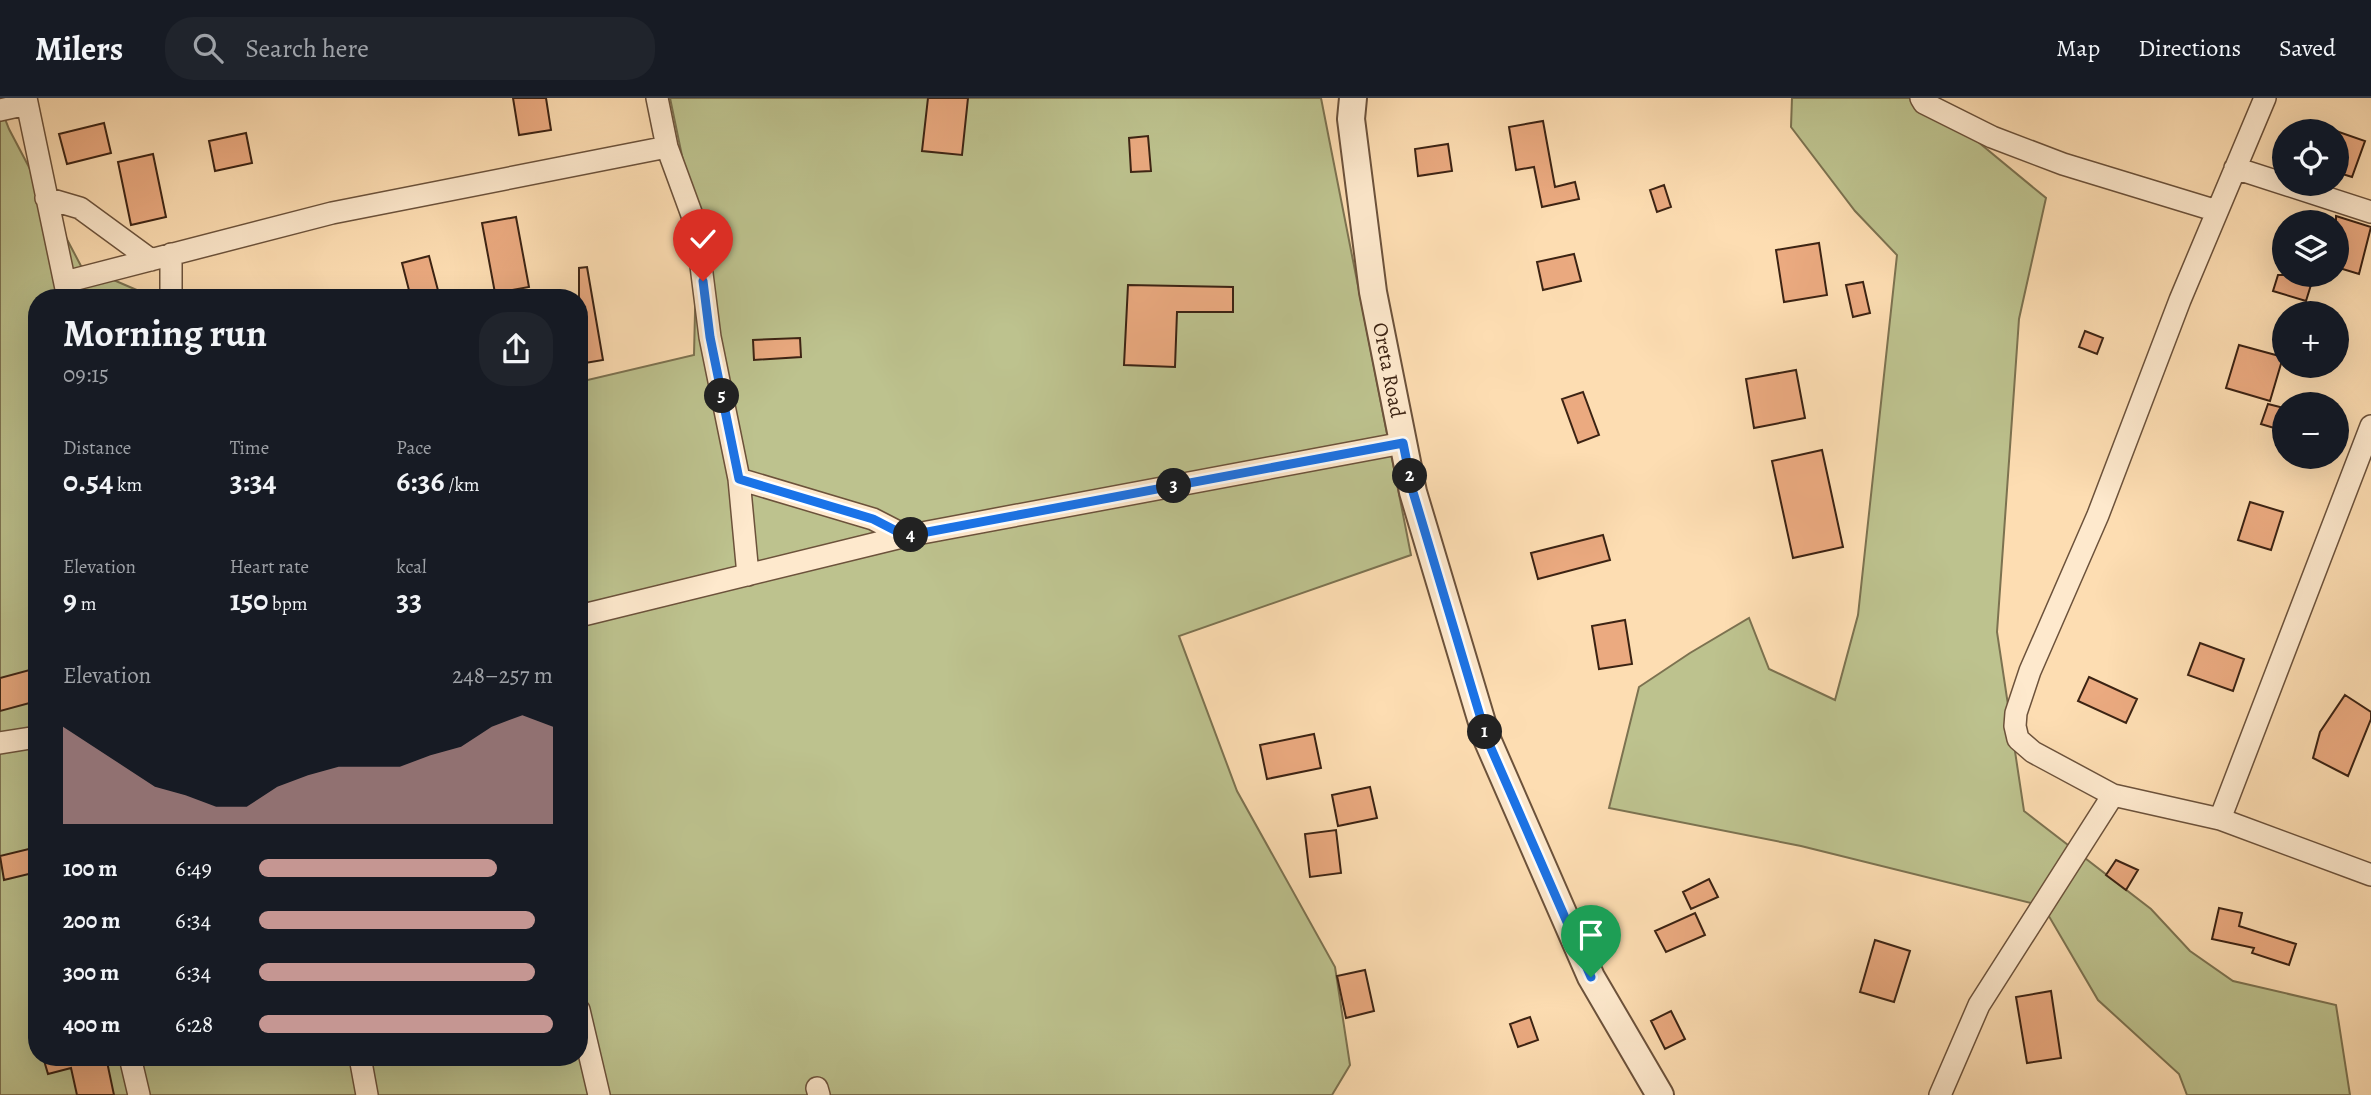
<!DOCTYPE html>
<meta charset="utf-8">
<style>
body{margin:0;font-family:Alegreya,serif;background:#20242c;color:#f1f3f6;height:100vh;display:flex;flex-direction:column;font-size:26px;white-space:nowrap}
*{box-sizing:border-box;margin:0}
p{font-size:23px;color:#9ea1a6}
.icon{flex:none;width:38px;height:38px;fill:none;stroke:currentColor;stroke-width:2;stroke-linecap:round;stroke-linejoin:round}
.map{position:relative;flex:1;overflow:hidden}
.sheet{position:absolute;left:28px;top:191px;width:560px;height:777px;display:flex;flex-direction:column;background:#171b24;border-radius:28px;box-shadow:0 7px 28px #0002}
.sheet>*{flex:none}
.buttons{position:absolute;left:2272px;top:21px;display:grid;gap:14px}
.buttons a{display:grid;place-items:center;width:77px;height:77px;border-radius:50%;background:#171b24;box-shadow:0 7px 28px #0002;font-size:35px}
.pin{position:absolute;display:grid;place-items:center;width:60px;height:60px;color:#fff;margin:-72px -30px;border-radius:50% 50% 50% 0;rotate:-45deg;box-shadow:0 0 7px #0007}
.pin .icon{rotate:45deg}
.km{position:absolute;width:35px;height:35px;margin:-18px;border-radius:50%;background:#222;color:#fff;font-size:19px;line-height:35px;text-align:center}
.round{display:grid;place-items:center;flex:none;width:74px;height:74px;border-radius:28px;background:#20242c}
.headline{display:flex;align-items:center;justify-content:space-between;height:119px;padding:0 35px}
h1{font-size:38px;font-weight:600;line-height:52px}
.figures{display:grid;grid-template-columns:repeat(3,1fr);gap:10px;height:119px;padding:7px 35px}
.figures div{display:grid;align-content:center}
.figures b{font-size:30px;font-weight:600}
.figures small{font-size:19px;font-weight:400}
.figures p{font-size:19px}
.chart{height:196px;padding:14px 35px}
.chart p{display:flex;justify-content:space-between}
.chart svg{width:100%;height:126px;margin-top:7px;fill:#c59692;opacity:.7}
ul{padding:0 35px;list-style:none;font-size:23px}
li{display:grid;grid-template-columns:112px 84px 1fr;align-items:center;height:52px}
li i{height:18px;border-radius:9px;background:#c59692}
header{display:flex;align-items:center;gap:42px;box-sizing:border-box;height:98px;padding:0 35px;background:#171b24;border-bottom:2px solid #363941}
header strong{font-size:33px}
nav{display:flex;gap:38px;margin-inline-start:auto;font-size:24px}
.search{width:490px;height:63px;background:#20242c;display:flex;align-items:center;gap:18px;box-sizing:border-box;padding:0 24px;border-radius:28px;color:#9ea1a6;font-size:26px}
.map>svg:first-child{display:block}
.green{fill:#bdc28e;stroke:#7c7250;stroke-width:2}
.building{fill:#ebaa80;stroke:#3c2313;stroke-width:2}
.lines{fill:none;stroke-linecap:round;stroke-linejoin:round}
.minor-casing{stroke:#6c523b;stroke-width:24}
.tertiary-casing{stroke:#6c523b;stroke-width:30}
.minor{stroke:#fee9cd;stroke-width:21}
.tertiary{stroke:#fee9cd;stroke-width:26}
.route-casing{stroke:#fff;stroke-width:14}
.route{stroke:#1a73e8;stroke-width:9}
.labels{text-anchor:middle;stroke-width:6;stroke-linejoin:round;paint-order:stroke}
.street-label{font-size:21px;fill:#3c2313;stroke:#fee9cd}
</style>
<header>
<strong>Milers</strong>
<div class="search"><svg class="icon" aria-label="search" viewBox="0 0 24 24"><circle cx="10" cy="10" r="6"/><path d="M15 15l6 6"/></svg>Search here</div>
<nav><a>Map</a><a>Directions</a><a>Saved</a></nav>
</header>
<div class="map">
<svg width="2371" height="997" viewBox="0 0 2371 997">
<rect width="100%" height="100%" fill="#fdddb2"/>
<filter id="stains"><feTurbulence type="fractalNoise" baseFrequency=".00286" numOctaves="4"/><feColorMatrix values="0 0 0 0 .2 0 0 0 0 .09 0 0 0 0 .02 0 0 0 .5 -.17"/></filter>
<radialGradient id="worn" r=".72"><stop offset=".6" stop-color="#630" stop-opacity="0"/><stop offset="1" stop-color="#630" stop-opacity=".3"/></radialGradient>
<!-- green -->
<path class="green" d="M 670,0 L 1321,0 L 1411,457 L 1179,538 L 1237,693 L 1335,869 L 1350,967 L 1332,997 L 0,997 L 0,8 L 9,31 L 81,168 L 153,199 L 37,200 L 37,959 L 579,959 L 579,284 L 694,257 L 697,130 Z
M 1792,0 L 1937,0 L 1943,15 L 2046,100 L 2019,221 L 1997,534 L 2024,713 L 2151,811 L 2190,853 L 2233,883 L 2336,907 L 2350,997 L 2187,997 L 2179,976 L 2098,902 L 2043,808 L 1801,748 L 1609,710 L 1639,589 L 1690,555 L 1749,520 L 1769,571 L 1835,602 L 1858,517 L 1897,157 L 1855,113 L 1791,29 Z"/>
<!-- building -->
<path class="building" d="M 513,0 L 546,0 L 551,32 L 519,37 Z
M 928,0 L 968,0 L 962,57 L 922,53 Z
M 1543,23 L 1555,89 L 1575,84 L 1579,101 L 1542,109 L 1534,69 L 1516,72 L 1509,29 Z
M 104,25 L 111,55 L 67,66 L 59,36 Z
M 2336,33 L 2365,43 L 2352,79 L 2336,74 Z
M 246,35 L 252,65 L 215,73 L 209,43 Z
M 1148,38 L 1151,73 L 1131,74 L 1129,40 Z
M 1448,46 L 1452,73 L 1418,78 L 1415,51 Z
M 153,56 L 166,119 L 131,127 L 118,64 Z
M 1664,87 L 1671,109 L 1657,114 L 1650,92 Z
M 2336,118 L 2371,129 L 2359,176 L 2336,169 Z
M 516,119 L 529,189 L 495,195 L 482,125 Z
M 1819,145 L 1827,197 L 1784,204 L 1776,152 Z
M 1574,156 L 1581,183 L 1543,192 L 1537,164 Z
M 429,158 L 440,200 L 411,200 L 402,165 Z
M 587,169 L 603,262 L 579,266 L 579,170 Z
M 2278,177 L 2314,177 L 2306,203 L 2273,193 Z
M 1863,184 L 1870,215 L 1853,219 L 1846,187 Z
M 1128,187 L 1233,189 L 1233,214 L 1177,214 L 1175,269 L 1124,267 Z
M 2085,233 L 2103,240 L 2097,256 L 2079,249 Z
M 800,240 L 801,259 L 754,262 L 753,242 Z
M 2239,247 L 2283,259 L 2270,303 L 2226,290 Z
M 1796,272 L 1805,320 L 1754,330 L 1746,281 Z
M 1583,294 L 1599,337 L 1578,345 L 1562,301 Z
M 2268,306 L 2284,310 L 2284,333 L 2261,326 Z
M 1822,352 L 1843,449 L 1793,460 L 1772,363 Z
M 2250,404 L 2283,414 L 2271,452 L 2238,442 Z
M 1603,437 L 1610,462 L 1538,481 L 1531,455 Z
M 1625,522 L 1632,566 L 1599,571 L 1592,528 Z
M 2200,545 L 2244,561 L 2233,593 L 2188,577 Z
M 37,570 L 37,603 L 0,613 L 0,580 Z
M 2089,579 L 2137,601 L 2126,625 L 2078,603 Z
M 2345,597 L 2371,614 L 2371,621 L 2348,678 L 2313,660 L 2320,634 Z
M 1314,636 L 1321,670 L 1267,681 L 1260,647 Z
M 1370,689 L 1377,720 L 1338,728 L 1332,697 Z
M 1336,732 L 1341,775 L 1310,779 L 1305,736 Z
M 37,749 L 37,774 L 4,782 L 0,758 Z
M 2116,762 L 2138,772 L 2126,792 L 2106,777 Z
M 1709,781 L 1718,799 L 1691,811 L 1683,794 Z
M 2219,810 L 2242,815 L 2239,828 L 2296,846 L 2289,867 L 2252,855 L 2254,850 L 2212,841 Z
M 1695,815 L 1705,837 L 1666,854 L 1655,833 Z
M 1875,842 L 1910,853 L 1894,904 L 1860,894 Z
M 1365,872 L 1374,913 L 1346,920 L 1337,878 Z
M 2051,893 L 2061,960 L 2027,965 L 2016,899 Z
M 1671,913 L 1685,941 L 1665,951 L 1651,923 Z
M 1530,919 L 1538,942 L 1518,949 L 1510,926 Z
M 43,959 L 106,959 L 114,997 L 77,997 L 71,970 L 48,976 Z"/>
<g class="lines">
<defs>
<path id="minor" d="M 26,0 L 68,200
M 657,0 L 667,49 L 696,128 L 710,239 L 739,381 L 748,477
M 1921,0 L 1924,5 L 1992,39 L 2063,66 L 2217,113
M 2265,0 L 2180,202 L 2098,417 L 2030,573 L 2016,615 L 2015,628 L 2018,641 L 2033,654 L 2113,697 L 2220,721 L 2371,777
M 0,12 L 27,6
M 2235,70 L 2371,114
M 46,100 L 80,110 L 151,162
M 171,156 L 171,200
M 65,184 L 332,115 L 667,49
M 739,381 L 873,421 L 906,438
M 579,518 L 906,438 L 1403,345
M 0,645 L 37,639
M 2220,721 L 2371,328
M 579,912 L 599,997
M 130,959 L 139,997
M 360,959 L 367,997
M 817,990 L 819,997
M 1940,997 L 1979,907 L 2113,697"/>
<path id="tertiary" d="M 1353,0 L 1351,21 L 1373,194 L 1413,394 L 1487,641 L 1591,879 L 1660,997"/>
</defs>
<!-- minor casing -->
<use href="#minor" class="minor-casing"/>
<!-- tertiary casing -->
<use href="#tertiary" class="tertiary-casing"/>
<!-- minor -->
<use href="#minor" class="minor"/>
<!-- tertiary -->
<use href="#tertiary" class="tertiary"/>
</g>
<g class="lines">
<defs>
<path id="route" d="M 703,183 L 710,239 L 739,381 L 873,421 L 906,438 L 1403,345 L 1413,394 L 1487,641 L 1591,879"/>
</defs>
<!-- route casing -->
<use href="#route" class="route-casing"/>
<!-- route -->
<use href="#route" class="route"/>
</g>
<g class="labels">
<!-- street labels -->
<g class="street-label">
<text transform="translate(1389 272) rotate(79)" y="7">Oreta Road</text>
</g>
</g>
<rect width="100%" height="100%" filter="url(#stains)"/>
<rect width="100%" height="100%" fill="url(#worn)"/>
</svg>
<div class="buttons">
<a><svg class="icon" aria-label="locate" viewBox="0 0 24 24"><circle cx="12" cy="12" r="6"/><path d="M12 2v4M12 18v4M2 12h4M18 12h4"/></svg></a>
<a><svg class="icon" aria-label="layers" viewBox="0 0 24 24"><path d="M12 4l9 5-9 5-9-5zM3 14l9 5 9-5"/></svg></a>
<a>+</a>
<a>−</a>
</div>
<div class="pin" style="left:1591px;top:879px;background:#1e9e55"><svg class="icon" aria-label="arrive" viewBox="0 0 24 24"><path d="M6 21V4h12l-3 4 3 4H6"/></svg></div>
<div class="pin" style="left:703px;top:183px;background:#d93025"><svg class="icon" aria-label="check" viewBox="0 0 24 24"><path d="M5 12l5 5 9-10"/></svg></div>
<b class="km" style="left:1485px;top:634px">1</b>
<b class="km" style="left:1410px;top:378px">2</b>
<b class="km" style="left:1174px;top:388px">3</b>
<b class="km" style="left:911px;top:437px">4</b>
<b class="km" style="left:722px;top:298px">5</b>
<section class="sheet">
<div class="headline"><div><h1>Morning run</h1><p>09:15</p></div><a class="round"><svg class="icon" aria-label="share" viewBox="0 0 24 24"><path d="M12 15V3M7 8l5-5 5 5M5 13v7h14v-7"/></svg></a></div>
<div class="figures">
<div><p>Distance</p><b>0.54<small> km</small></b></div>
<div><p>Time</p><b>3:34</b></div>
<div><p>Pace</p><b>6:36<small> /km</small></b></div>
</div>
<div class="figures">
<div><p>Elevation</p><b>9<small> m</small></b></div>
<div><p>Heart rate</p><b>150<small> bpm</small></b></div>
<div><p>kcal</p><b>33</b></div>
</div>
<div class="chart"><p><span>Elevation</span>248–257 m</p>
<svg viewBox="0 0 160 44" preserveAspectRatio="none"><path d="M0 44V10L10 17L20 24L30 31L40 34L50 38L60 38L70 31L80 27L90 24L100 24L110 24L120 20L130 17L140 10L150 6L160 10V44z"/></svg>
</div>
<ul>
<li><b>100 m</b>6:49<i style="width:81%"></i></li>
<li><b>200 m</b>6:34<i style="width:94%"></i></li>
<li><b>300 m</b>6:34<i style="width:94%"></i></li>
<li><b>400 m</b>6:28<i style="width:100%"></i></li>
</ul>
</section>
</div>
